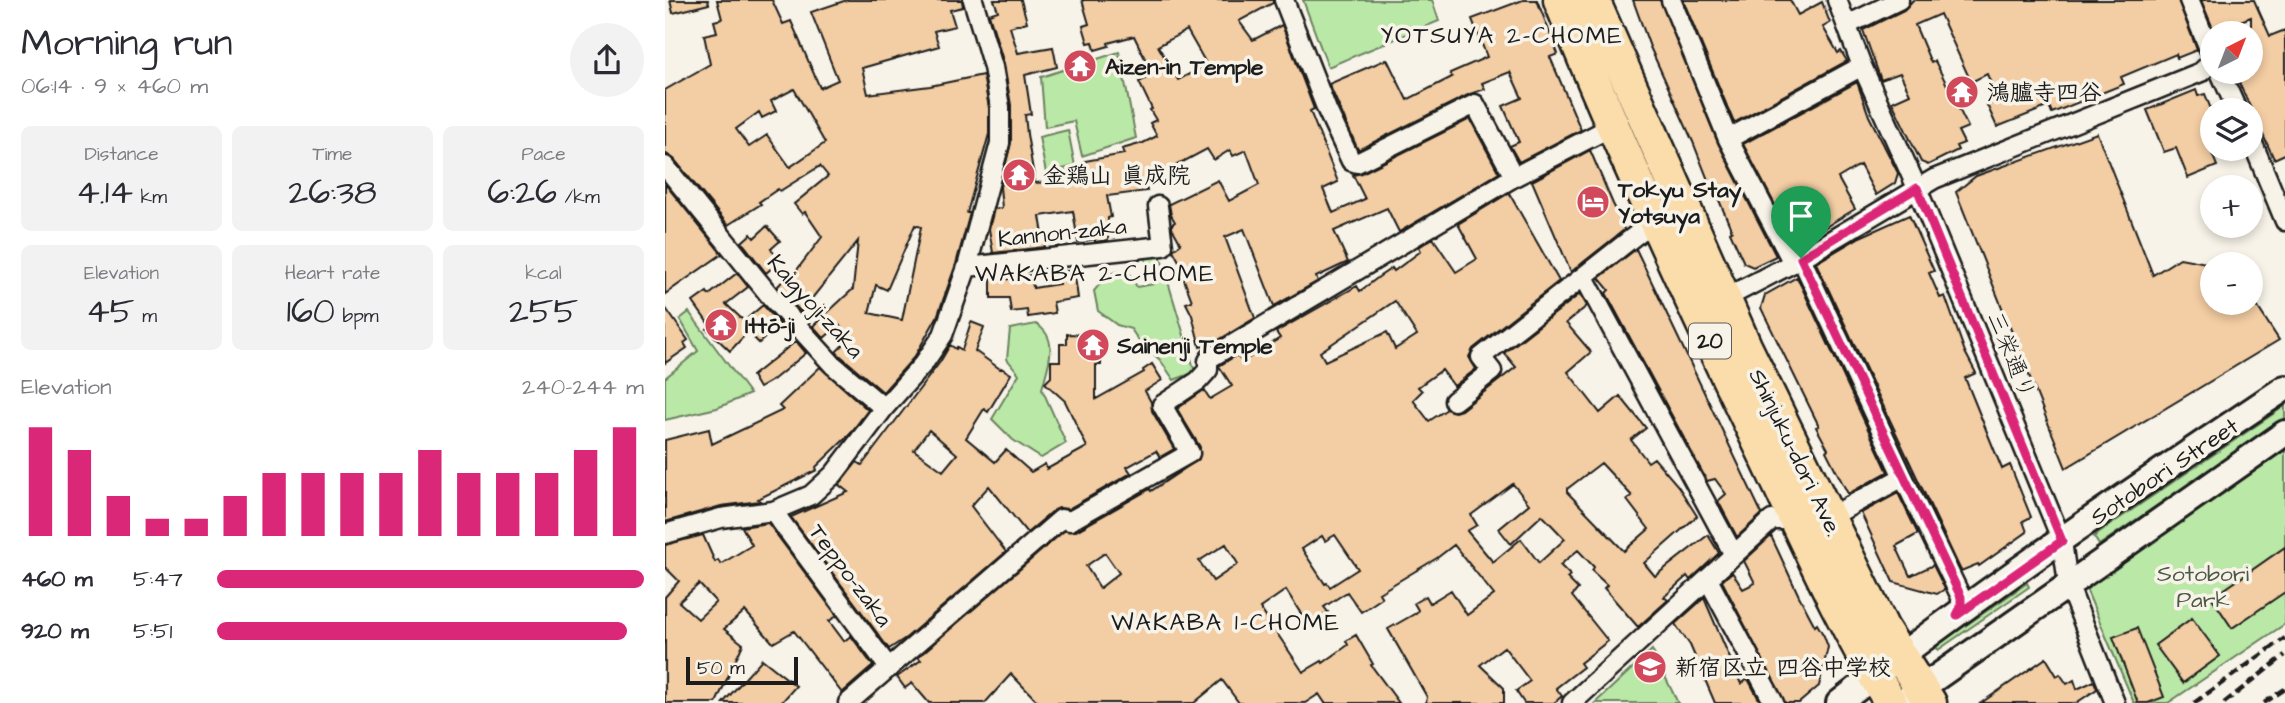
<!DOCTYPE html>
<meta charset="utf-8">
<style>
body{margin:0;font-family:"Architects Daughter","Klee One",sans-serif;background:#f2f2f3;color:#2b2b33;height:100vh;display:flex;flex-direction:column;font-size:26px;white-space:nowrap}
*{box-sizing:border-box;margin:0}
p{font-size:23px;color:#7c7c81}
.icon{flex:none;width:38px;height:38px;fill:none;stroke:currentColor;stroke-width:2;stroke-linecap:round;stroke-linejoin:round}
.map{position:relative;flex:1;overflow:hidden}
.sheet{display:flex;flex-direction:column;background:#fff;width:665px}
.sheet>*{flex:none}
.needle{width:46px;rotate:42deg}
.controls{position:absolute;left:1535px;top:21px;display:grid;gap:14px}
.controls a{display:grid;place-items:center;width:63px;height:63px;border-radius:50%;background:#fff;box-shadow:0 4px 10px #0003;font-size:35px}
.scale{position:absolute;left:21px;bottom:18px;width:112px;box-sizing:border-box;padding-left:7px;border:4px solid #1c1c1c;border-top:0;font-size:19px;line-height:24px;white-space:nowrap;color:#1c1c1c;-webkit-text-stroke:5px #f7f3e8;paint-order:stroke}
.pin{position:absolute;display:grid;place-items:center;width:60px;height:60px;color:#fff;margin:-72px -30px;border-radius:50% 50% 50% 0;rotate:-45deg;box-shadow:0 0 7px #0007}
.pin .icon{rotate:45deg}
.round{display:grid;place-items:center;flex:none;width:74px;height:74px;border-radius:37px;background:#f2f2f3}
.summary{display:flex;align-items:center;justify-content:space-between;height:119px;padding:0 21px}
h1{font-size:38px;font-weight:600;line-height:52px}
.metrics{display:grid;grid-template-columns:repeat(3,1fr);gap:10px;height:119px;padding:7px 21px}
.metrics div{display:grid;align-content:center;border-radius:10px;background:#f2f2f3;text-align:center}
.metrics b{font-size:35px;font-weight:600}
.metrics small{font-size:19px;font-weight:400}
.metrics p{font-size:19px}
.chart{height:196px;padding:14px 21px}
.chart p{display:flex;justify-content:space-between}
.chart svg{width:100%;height:126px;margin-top:7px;stroke:#db2777;stroke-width:6}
ul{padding:0 21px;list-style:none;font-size:23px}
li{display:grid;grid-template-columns:112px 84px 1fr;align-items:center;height:52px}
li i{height:18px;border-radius:9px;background:#db2777}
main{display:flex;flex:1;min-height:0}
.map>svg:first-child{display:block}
.green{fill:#bae8a6;stroke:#6b8261;stroke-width:2}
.building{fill:#f3cda3;stroke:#1c1c1c;stroke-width:2;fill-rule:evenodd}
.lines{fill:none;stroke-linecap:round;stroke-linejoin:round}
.street-casing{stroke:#1c1c1c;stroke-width:23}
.secondary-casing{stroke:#1c1c1c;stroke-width:30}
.highway-casing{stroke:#1c1c1c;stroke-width:37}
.street{stroke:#f7f3e8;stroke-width:18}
.secondary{stroke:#f7f3e8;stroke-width:24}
.highway{stroke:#fbddab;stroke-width:32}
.rail{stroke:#1c1c1c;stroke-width:4.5;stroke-dasharray:10 5;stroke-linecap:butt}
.route-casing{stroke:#fff;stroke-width:14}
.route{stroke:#db2777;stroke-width:9}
.labels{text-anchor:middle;stroke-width:7;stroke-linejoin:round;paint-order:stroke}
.shield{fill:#f7f3e8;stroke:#5e5c59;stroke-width:2}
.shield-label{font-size:21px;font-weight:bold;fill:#1c1c1c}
.poi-label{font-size:23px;font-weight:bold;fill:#1c1c1c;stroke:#f7f3e8;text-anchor:start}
.street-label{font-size:23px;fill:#1c1c1c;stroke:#f7f3e8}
.park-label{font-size:23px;fill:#4b5945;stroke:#f7f3e8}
.neighbourhood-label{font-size:24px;letter-spacing:2px;fill:#1c1c1c;stroke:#f7f3e8}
</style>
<main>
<section class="sheet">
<div class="summary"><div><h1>Morning run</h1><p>06:14 · 9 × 460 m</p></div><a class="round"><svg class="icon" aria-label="share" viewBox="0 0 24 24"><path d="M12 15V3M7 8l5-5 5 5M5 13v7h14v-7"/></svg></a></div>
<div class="metrics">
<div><p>Distance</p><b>4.14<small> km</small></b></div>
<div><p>Time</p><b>26:38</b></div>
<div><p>Pace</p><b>6:26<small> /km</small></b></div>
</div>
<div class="metrics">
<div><p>Elevation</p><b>45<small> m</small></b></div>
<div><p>Heart rate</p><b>160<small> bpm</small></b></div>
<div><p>kcal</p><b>255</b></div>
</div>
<div class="chart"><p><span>Elevation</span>240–244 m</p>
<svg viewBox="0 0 160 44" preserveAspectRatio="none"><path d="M5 44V6M15 44V14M25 44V30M35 44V38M45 44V38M55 44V30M65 44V22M75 44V22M85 44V22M95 44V22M105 44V14M115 44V22M125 44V22M135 44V22M145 44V14M155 44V6"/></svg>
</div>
<ul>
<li><b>460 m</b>5:47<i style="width:100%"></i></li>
<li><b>920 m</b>5:51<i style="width:96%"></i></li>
</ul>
</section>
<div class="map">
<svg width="1620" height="703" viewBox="0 0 1620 703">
<rect width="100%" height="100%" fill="#f7f3e8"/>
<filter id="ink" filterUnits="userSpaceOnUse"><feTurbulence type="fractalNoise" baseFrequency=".0143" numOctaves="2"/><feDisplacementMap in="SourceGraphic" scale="14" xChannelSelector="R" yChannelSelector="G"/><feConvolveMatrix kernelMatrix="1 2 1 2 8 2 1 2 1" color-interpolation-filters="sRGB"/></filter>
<g filter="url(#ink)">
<!-- green -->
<path class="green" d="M 638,0 L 767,0 L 774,21 L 663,67 Z
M 454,52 L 471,138 L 417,156 L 409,121 L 380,127 L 376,77 Z
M 403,130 L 410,166 L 381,173 L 374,137 Z
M 495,255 L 530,372 L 509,380 L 495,360 L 474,341 L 466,329 L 452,325 L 433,311 L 429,291 C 441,277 444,268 464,273 L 472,287 L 489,284 L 480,258 Z
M 24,312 L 85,394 L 52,408 L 0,420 L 0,378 L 33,351 L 15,319 Z
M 371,324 C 396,339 382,367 377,389 L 401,443 L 376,458 L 348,440 L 327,419 L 354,374 L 342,359 L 345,329 Z
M 1620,406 L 1620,418 L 1434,545 L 1429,537 L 1433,533 Z
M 1620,433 L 1620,624 L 1503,703 L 1469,703 L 1416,577 Z
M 1362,583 L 1364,587 L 1273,650 L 1271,646 Z
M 987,650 L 1013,703 L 930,703 Z"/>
<!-- building -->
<path class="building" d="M 5,0 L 43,0 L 44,4 L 8,13 Z
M 52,0 L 107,0 L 118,24 L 126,21 L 155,88 L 173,80 L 146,12 L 182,0 L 297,0 L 298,7 L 285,10 L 290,26 L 269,31 L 274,46 L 197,68 L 203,94 L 265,86 L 318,75 L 324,108 L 324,134 L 302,213 L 305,213 L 291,264 L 272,317 L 250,356 L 218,392 L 171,352 L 185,338 L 174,325 L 159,338 L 148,326 L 188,289 L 193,241 L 136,312 L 112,287 L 126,272 L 128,275 L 157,237 L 140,212 L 137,214 L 129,204 L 163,176 L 155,166 L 115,191 L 113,189 L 94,202 L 96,204 L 63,225 L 9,159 L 0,153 L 0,90 L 45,64 L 39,35 L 52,32 L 49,21 L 57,19 ZM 129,89 L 160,143 L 125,167 L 102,135 L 84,147 L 71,129 L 94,112 L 97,118 L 111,111 L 106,101 ZM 250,225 L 256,227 L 237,320 L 204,313 L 211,285 L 222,290 Z
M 329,0 L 356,0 L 362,22 L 345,27 L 353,53 L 388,47 L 392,67 L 360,75 L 366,114 L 360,115 L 362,134 L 370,183 L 397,181 L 396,172 L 422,169 L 420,161 L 459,154 L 457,149 L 478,143 L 492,136 L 485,123 L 491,120 L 485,110 L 487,109 L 474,82 L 488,75 L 469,36 L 443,43 L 444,46 L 430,50 L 428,42 L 423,43 L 418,26 L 424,24 L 417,0 L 608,0 L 608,3 L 574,21 L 588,40 L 617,25 L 649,109 L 645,111 L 673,182 L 658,189 L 668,213 L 700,199 L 688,175 L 697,173 L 805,119 L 834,173 L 734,232 L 722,208 L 669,231 L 683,262 L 651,277 L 653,281 L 609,306 L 579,229 L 560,237 L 590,318 L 547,344 L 535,347 L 527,315 L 521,303 L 527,301 L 518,277 L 522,276 L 508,250 L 516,244 L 507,228 L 507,224 L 510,222 L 506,215 L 504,204 L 553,180 L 564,201 L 594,185 L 581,150 L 568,156 L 565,150 L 549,160 L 542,149 L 480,182 L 482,191 L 442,196 L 446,217 L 443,218 L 443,240 L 430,242 L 430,239 L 413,242 L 408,211 L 375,216 L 380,247 L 328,253 L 324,229 L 329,209 L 337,208 L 335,187 L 346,143 L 346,105 L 339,64 L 324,14 L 333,11 ZM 522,30 L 542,65 L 513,80 L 493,46 Z
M 858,0 L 872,0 L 893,54 L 885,57 L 916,130 L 854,162 L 845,146 L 854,142 L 838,106 L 857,98 L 845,72 L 817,83 L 820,89 L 805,94 L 693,150 L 664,84 L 722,59 L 742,100 L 787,77 L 785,73 L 822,57 L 807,19 Z
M 968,0 L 995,0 L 1053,143 L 1111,256 L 1088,267 L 1079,263 L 1065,232 L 1067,231 L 1054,200 L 1045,185 L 1028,142 L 985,47 Z
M 1018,0 L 1125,0 L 1133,15 L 1157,2 L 1165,23 L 1158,27 L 1173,53 L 1176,51 L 1182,61 L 1069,123 Z
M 1248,0 L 1513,0 L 1532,50 L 1512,58 L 1511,54 L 1456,77 L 1459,84 L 1387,113 L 1384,106 L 1332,127 L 1322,105 L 1333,100 L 1322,74 L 1306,82 L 1275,14 L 1250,25 L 1266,63 L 1270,61 L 1303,127 L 1293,131 L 1299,143 L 1291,146 L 1293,150 L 1263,165 L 1256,162 L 1227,102 L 1245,94 L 1235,73 L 1216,80 L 1198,30 L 1239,10 Z
M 1536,0 L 1589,0 L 1605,36 L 1620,30 L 1620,154 L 1609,159 L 1569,72 L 1586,72 L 1586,17 L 1549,31 Z
M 1192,82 L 1204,116 L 1233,173 L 1230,183 L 1211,195 L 1195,165 L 1173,178 L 1190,209 L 1131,245 L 1078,144 Z
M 1531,90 L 1533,96 L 1540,94 L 1547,112 L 1546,151 L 1552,166 L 1523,178 L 1511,148 L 1499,152 L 1482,110 Z
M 1432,133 L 1488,275 L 1515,258 L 1547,264 L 1547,303 L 1590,303 L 1614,340 L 1401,468 L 1291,192 L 1311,176 Z
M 925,150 L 948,204 L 958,223 L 959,230 L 906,272 L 867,181 Z
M 1,185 L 57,254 L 0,294 L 0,185 Z
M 844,193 L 894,281 L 808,349 L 804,357 L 811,369 L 789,386 L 777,370 L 753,387 L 757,391 L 748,400 L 764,421 L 782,409 L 790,412 L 796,410 L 851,367 L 839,353 L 915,294 L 922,306 L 901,323 L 926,352 L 903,372 L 935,413 L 955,396 L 981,428 L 966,440 L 983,462 L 989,458 L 1013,486 L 1032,516 L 979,563 L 990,576 L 1043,535 L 1054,553 L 1025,580 L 1022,576 L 999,597 L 1003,600 L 973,627 L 939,588 L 942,585 L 927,571 L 929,567 L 913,550 L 895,565 L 905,575 L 902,578 L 913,589 L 907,596 L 943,641 L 915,663 L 918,667 L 891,688 L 897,696 L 889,703 L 859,703 L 851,691 L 865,681 L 839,647 L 815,665 L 839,688 L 839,703 L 761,703 L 762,697 L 723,629 L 751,613 L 753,610 L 749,603 L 761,596 L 765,603 L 786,590 L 802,615 L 829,595 L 789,545 L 772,558 L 714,593 L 717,598 L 696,612 L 682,592 L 659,607 L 663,612 L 643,625 L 621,590 L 595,608 L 638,672 L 657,661 L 658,663 L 683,645 L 681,641 L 691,635 L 708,664 L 706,665 L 734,703 L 660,703 L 654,694 L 640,703 L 574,703 L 557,680 L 529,703 L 374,703 L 346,674 L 320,703 L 264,703 L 247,683 L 240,688 L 232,677 L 256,660 L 253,657 L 399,531 L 411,531 L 485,489 L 486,491 L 534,459 L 535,447 L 512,409 L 539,390 L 545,399 L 567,386 L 554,366 L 572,355 L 577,362 L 598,349 L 615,338 L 611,332 L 692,286 L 695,291 L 715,276 L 727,268 L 729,271 L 756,251 L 754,247 L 768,238 L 791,272 L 812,259 L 793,224 ZM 730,301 L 752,335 L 730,349 L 722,332 L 660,361 L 655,352 ZM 936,463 L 967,496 L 962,500 L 984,529 L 959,551 L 902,492 L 902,489 ZM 848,484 L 864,504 L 834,529 L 846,544 L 877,515 L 900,539 L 874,563 L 856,539 L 828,562 L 802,531 L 812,525 L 806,515 ZM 670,535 L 693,569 L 665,587 L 662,583 L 660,584 L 637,549 L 657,536 L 660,541 ZM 561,544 L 573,564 L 548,581 L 534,561 ZM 440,553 L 454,573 L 435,588 L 421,566 Z
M 1244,215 L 1269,271 L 1264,273 L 1275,298 L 1280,296 L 1300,352 L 1311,373 L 1300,378 L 1337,469 L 1345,465 L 1366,517 L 1358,521 L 1362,532 L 1314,566 L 1313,564 L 1296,571 L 1151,263 L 1195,237 Z
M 102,226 L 115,241 L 106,249 L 115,261 L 101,273 L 77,242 L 86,234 L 89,238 Z
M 971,249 L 1097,514 L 1072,537 L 1053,501 L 1061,494 L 1050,479 L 1042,481 L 941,293 L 944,290 L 934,278 Z
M 409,270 L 413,298 L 388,302 L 390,313 L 363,317 L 362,310 L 346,312 L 344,298 L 326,298 L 326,276 L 339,275 L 338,280 L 367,275 L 368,288 L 394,284 L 392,272 Z
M 72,273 L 83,287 L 61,304 L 79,321 L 98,305 L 115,324 L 94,343 L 83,332 L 65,351 L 42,329 L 45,326 L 28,302 L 42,292 L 44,295 Z
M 1132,277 L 1223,472 L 1183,494 L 1161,451 L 1163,449 L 1151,427 L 1154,426 L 1096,308 L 1100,295 Z
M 0,307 L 23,340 L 19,343 L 22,348 L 0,363 Z
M 306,322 L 319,327 L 310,351 L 335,369 L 336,368 L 346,374 L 323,412 L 319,409 L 301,438 L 330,462 L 341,450 L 366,472 L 380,464 L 382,469 L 422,447 L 400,401 L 380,383 L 386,377 L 386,361 L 395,361 L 395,344 L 402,344 L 402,334 L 431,335 L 431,348 L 436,348 L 436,365 L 431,365 L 431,399 L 479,372 L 478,370 L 487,364 L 497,380 L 480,391 L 486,402 L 487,411 L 509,449 L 495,457 L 491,451 L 462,467 L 466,473 L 403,509 L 394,508 L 389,510 L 362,533 L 324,486 L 306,506 L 341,552 L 242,637 L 224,649 L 126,517 L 183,492 L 174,485 L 192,462 L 197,465 L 275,362 L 285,345 L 291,349 L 292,347 L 297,350 ZM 264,430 L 292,454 L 278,471 L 249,450 Z
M 131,341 L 141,353 L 108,380 L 94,388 L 87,376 Z
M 155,367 L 203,410 L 184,435 L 151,467 L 152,470 L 93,499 L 95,501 L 56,506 L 0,522 L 0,440 L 44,429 L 47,444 L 118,410 L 114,406 Z
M 1233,493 L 1253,534 L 1231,546 L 1245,576 L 1268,565 L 1280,589 L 1272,594 L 1228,582 L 1196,513 Z
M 103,523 L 172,616 L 164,621 L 179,641 L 186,636 L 208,666 L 177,693 L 129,631 L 108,643 L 80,611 L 59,629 L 78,644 L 51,703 L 0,703 L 0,597 L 14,581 L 0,567 L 0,545 L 38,535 L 50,562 L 53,560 L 56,564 L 87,545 L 77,527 ZM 34,584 L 51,602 L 33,619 L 14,602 Z
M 1106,536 L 1134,596 L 1150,626 L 1152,624 L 1159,636 L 1163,647 L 1154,686 L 1134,703 L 1120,703 L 1057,581 L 1067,572 L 1078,589 L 1090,583 L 1079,561 Z
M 1620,547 L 1620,592 L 1567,628 L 1547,598 Z
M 1039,598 L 1076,684 L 1083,679 L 1096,703 L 1050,703 L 1025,645 L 1010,624 Z
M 1527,618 L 1555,656 L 1518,683 L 1490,645 Z
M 1472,628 L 1499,697 L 1483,703 L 1473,703 L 1448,637 Z
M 1381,658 L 1392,676 L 1395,674 L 1402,684 L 1409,680 L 1412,689 L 1429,681 L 1432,689 L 1411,703 L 1316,703 Z
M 97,659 L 131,686 L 116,703 L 58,703 Z"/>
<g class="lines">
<defs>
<path id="street" d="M 619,0 L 662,110 L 686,161 L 692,163 L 810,104 L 849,177 L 946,127
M 1006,0 L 1063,139 L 1128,263
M 1172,0 L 1197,66 L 1252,188 L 1397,541 L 1403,584 L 1450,703
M 1524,0 L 1547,56
M 1182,25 L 1234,0
M 1555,72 L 1572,110
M 1063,139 L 1197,66
M 1586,139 L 1620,221
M 0,166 L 106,297 L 168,365 L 219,408
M 1136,258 L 1238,477 L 1163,518
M 302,267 L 498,246 L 493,206
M 919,277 L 1069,555
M 1053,302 L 1128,263 L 1269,179 L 1536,72 L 1547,62
M 789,401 L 827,371 L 816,357 L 990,220
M 1238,477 L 1296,597 L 1296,607 L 1292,615
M 108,511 L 224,668
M 0,534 L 56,518 L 108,511 L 146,495 L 169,474 L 219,408 L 259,363 L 278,335 L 302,267 L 335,143 L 335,107 L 328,67 L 308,0
M 1037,584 L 1046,585 L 1109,703
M 183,703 L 396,519 L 405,521 L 525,453 L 497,405 L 533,381 L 543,370 L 543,361 L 545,358 L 849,177
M 907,703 L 1107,520 L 1131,520"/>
<path id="secondary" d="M 1174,703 C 1317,591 1469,489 1620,388
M 1235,703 L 1620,433"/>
<path id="highway" d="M 895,0 C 957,154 1027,304 1099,453 C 1139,537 1177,624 1226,703
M 928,0 L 1080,346 L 1218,629 L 1265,703"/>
</defs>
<!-- street casing -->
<use href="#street" class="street-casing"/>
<!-- secondary casing -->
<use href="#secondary" class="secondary-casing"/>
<!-- highway casing -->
<use href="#highway" class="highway-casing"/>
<!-- street -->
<use href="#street" class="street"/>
<!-- secondary -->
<use href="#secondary" class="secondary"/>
<!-- highway -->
<use href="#highway" class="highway"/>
<!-- rail -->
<path class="rail" d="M 1529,703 L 1620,638
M 1559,703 L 1620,655
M 1599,703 L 1620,689"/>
</g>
</g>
<g class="lines" filter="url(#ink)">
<defs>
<path id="route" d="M 1252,188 L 1397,541 L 1292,615 L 1296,607 L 1296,597 L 1136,258 Z"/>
</defs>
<!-- route casing -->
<use href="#route" class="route-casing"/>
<!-- route -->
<use href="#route" class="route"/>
</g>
<!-- icons -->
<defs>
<symbol id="temple-disc" viewBox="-11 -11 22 22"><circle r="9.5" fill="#d1495b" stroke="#f7f3e8"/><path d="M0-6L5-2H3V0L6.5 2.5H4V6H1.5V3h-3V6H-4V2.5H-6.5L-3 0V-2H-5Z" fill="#fff"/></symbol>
<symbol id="hotel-disc" viewBox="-11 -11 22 22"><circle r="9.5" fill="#d1495b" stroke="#f7f3e8"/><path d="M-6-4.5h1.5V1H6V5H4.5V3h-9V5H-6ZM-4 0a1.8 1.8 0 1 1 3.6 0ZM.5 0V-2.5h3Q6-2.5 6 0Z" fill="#fff"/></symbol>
<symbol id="school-disc" viewBox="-11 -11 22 22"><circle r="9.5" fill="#d1495b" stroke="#f7f3e8"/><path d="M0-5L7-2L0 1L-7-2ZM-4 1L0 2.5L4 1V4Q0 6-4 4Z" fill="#fff"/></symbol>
</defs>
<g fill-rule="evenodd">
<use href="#temple-disc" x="396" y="47" width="38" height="38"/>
<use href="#temple-disc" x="1278" y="73" width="38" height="38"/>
<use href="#temple-disc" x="335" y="156" width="38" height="38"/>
<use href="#hotel-disc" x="909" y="183" width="38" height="38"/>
<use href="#temple-disc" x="37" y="306" width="38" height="38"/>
<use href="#temple-disc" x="409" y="326" width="38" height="38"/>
<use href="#school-disc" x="966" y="648" width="38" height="38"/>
</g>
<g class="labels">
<!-- shield labels -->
<rect class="shield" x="1024" y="323.5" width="42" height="35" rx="5"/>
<g class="shield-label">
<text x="1045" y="348">20</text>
</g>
<!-- poi labels -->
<g class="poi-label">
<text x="440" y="74">Aizen-in Temple</text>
<text x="1322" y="100">鴻臚寺四谷</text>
<text x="378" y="183">金鶏山 眞成院</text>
<text x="953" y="197">Tokyu Stay<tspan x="953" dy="26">Yotsuya</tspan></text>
<text x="80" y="333">Ittō-ji</text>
<text x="452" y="353">Sainenji Temple</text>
<text x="1010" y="675">新宿区立 四谷中学校</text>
</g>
<!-- street labels -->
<g class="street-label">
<text transform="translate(397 232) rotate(-6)" y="8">Kannon-zaka</text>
<text transform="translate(151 306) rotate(48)" y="8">Kaigyoji-zaka</text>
<text transform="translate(1347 355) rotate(68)" y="8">三栄通り</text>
<text transform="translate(1131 452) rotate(64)" y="8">Shinjuku-dori Ave.</text>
<text transform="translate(1499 471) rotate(-34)" y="8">Sotobori Street</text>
<text transform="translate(186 575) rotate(53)" y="8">Teppo-zaka</text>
</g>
<!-- park labels -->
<g class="park-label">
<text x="1538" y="581">Sotobori<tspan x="1538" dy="26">Park</tspan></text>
</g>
<!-- neighbourhood labels -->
<g class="neighbourhood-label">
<text x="837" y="43">YOTSUYA 2-CHOME</text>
<text x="430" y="281">WAKABA 2-CHOME</text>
<text x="561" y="630">WAKABA 1-CHOME</text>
</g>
</g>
</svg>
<div class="controls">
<a><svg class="needle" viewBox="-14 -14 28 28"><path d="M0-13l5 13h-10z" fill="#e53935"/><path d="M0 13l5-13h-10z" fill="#7c7c81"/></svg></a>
<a><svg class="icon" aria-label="layers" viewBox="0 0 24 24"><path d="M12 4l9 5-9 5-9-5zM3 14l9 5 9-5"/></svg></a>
<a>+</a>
<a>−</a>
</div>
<div class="scale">50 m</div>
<div class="pin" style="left:1136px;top:258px;background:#1e9e55"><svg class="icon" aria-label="arrive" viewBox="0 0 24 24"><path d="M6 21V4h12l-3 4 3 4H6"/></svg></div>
</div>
</main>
